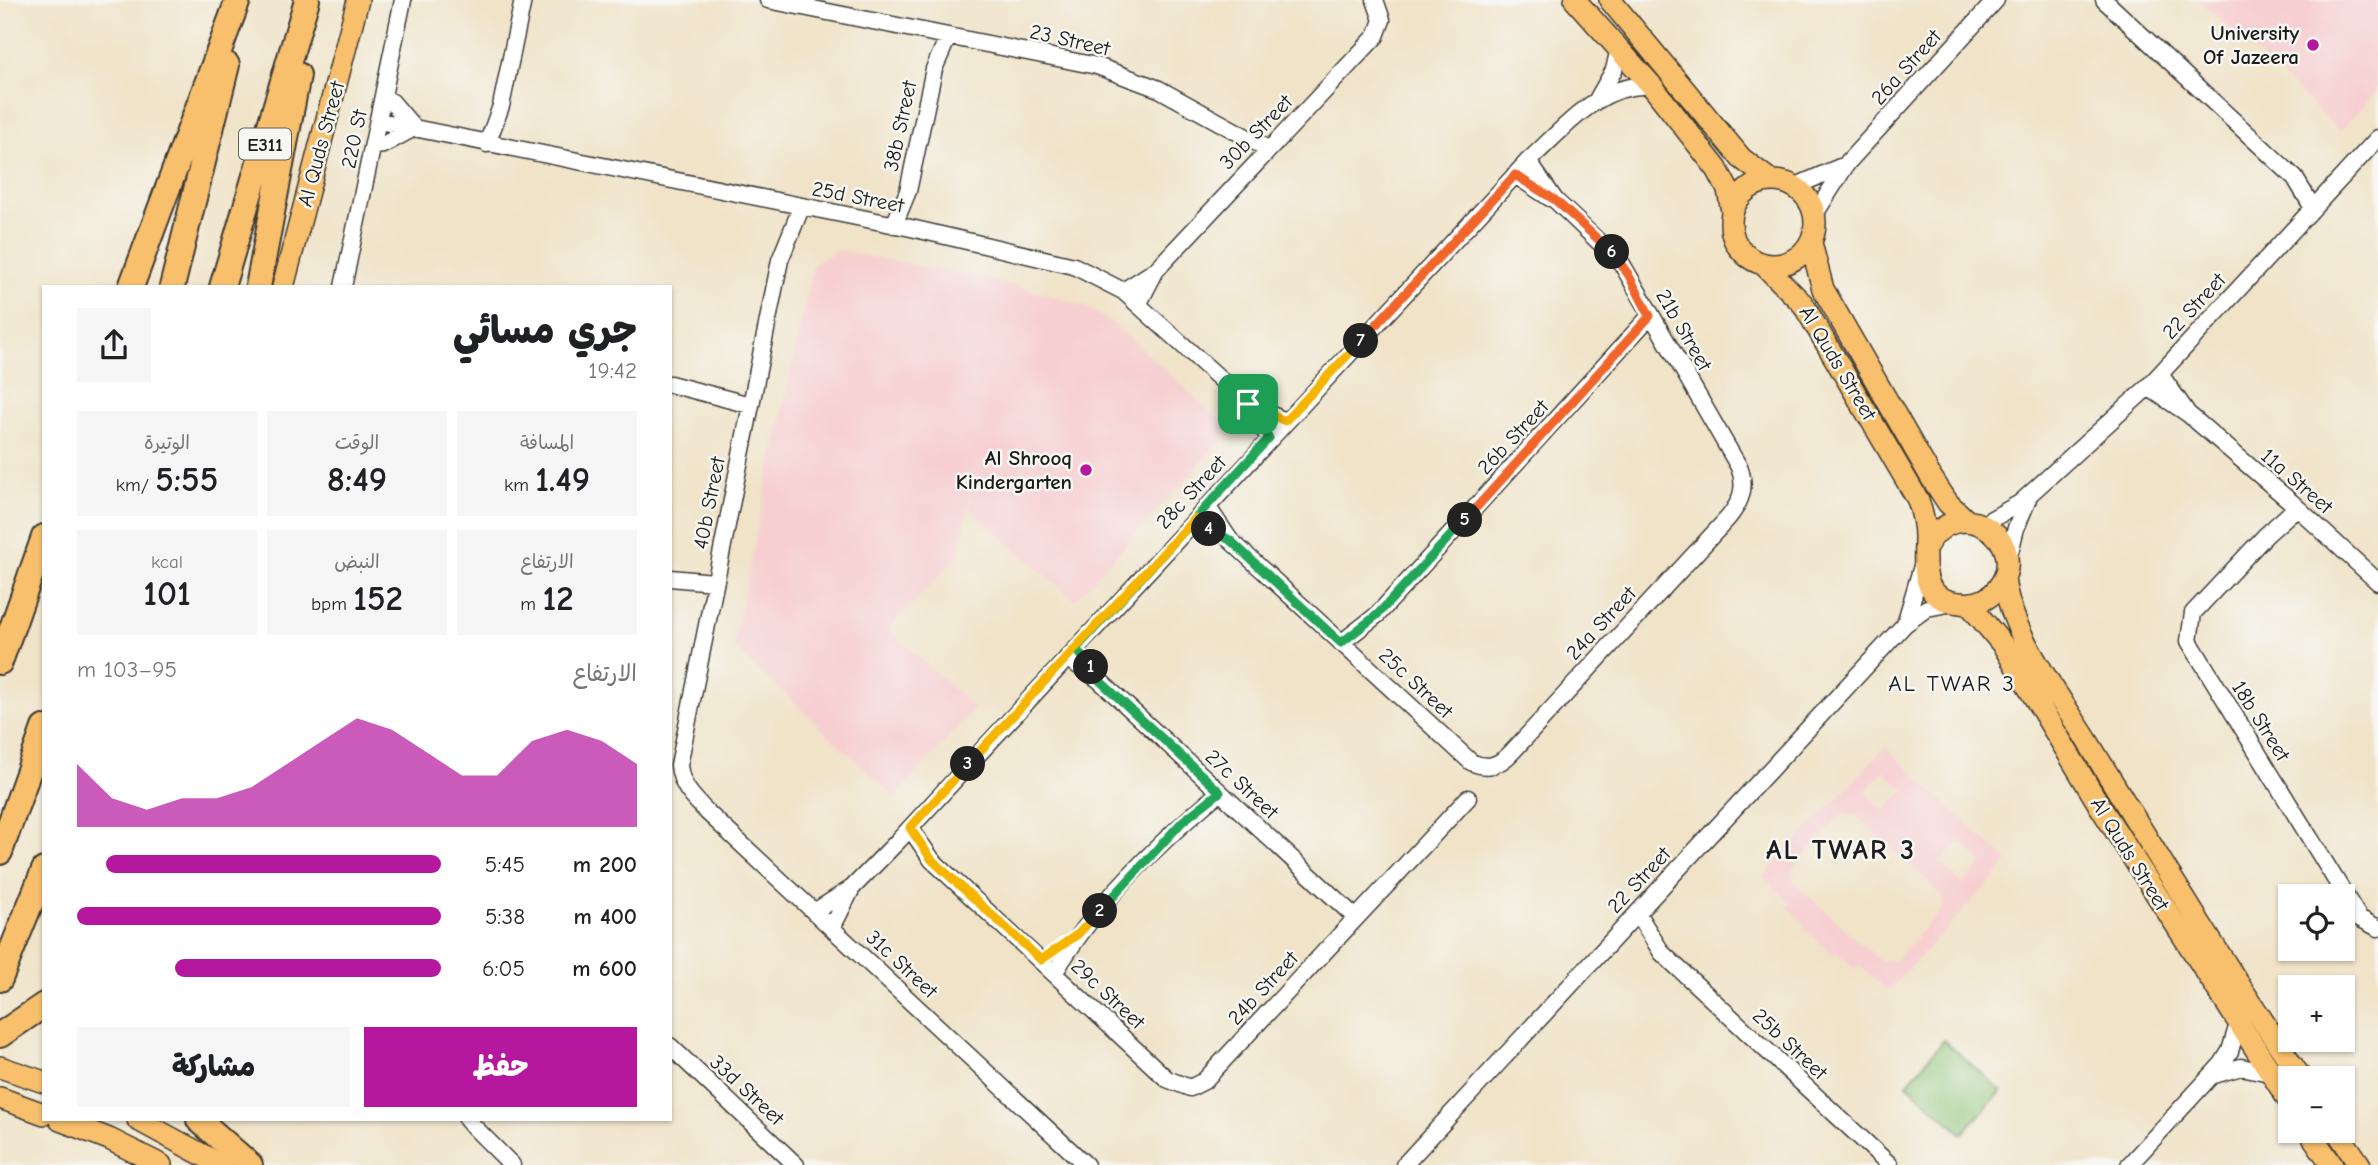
<!DOCTYPE html>
<html lang="ar">
<meta charset="utf-8">
<style>
body{margin:0;font-family:"Comic Neue","Playpen Sans Arabic",sans-serif;background:#f6f6f6;color:#202124;direction:rtl;height:100vh;display:flex;flex-direction:column;font-size:26px;white-space:nowrap}
*{box-sizing:border-box;margin:0}
p{font-size:23px;color:#757577}
.icon{flex:none;width:38px;height:38px;fill:none;stroke:currentColor;stroke-width:2;stroke-linecap:round;stroke-linejoin:round}
.map{position:relative;flex:1;overflow:hidden;direction:ltr}
.panel{position:absolute;left:42px;top:285px;width:630px;height:836px;display:flex;flex-direction:column;background:#fff;border-radius:0px;box-shadow:0 2px 5px #0004;direction:rtl}
.panel>*{flex:none}
.buttons{position:absolute;left:2278px;top:884px;display:grid;gap:14px}
.buttons a{display:grid;place-items:center;width:77px;height:77px;border-radius:0px;background:#fff;box-shadow:0 2px 5px #0004;font-size:35px}
.pin{position:absolute;display:grid;place-items:center;width:60px;height:60px;color:#fff;margin:-30px;border-radius:14px;box-shadow:0 4px 10px #0006}
.km{position:absolute;width:35px;height:35px;margin:-18px;border-radius:50%;background:#222;color:#fff;font-size:19px;line-height:35px;text-align:center}
.round{display:grid;place-items:center;flex:none;width:74px;height:74px;border-radius:0px;background:#f6f6f6}
.summary{display:flex;align-items:center;justify-content:space-between;height:119px;padding:0 35px}
h1{font-size:38px;font-weight:800;line-height:52px}
.stats{display:grid;grid-template-columns:repeat(3,1fr);gap:10px;height:119px;padding:7px 35px}
.stats div{display:grid;align-content:center;border-radius:0px;background:#f6f6f6;text-align:center}
.stats b{font-size:35px;font-weight:800}
.stats small{font-size:19px;font-weight:400}
.stats p{font-size:19px}
.chart{height:196px;padding:14px 35px}
.chart p{display:flex;justify-content:space-between}
.chart svg{width:100%;height:126px;margin-top:7px;fill:#b5179e;opacity:.7}
.primary-button{display:flex;gap:14px;margin-top:auto;padding:14px 35px}
.primary-button a{flex:1;height:80px;border-radius:0px;background:#b5179e;color:#fff;font-size:28px;font-weight:800;line-height:80px;text-align:center}
.primary-button a+a{background:#f6f6f6;color:#202124}
ul{padding:0 35px;list-style:none;font-size:23px}
li{display:grid;grid-template-columns:112px 84px 1fr;align-items:center;height:52px}
li i{height:18px;border-radius:9px;background:#b5179e}
.map>svg:first-child{display:block}
.built{fill:#f7cfd1;fill-rule:evenodd}
.green{fill:#90c578;stroke:#56704a;stroke-width:2}
.lines{fill:none;stroke-linecap:round;stroke-linejoin:round}
.minor-casing{stroke:#3c3a36;stroke-width:19}
.major-casing{stroke:#3c3a36;stroke-width:24}
.highway-casing{stroke:#3c3a36;stroke-width:28}
.minor{stroke:#fff;stroke-width:16}
.major{stroke:#f8bf6c;stroke-width:21}
.highway{stroke:#f8bf6c;stroke-width:24}
.split-1-casing{stroke:#fff;stroke-width:14}
.split-2-casing{stroke:#fff;stroke-width:14}
.split-3-casing{stroke:#fff;stroke-width:14}
.split-4-casing{stroke:#fff;stroke-width:14}
.split-5-casing{stroke:#fff;stroke-width:14}
.split-6-casing{stroke:#fff;stroke-width:14}
.split-7-casing{stroke:#fff;stroke-width:14}
.split-8-casing{stroke:#fff;stroke-width:14}
.split-1{stroke:#22a559;stroke-width:9}
.split-2{stroke:#22a559;stroke-width:9}
.split-3{stroke:#f5b400;stroke-width:9}
.split-4{stroke:#f5b400;stroke-width:9}
.split-5{stroke:#22a559;stroke-width:9}
.split-6{stroke:#f0652b;stroke-width:9}
.split-7{stroke:#f0652b;stroke-width:9}
.split-8{stroke:#f5b400;stroke-width:9}
.poi-dot{fill:#b5179e;stroke:#f6f6f2;stroke-width:2.5}
.labels{text-anchor:middle;stroke-width:5;stroke-linejoin:round;paint-order:stroke}
.shield{fill:#f6f6f2;stroke:#5d5d5c;stroke-width:2}
.shield-label{font-size:19px;font-weight:bold;fill:#1c1c1c}
.poi-label{font-size:21px;font-weight:bold;fill:#1c1c1c;stroke:#f6f6f2;text-anchor:end}
.street-label{font-size:21px;fill:#1c1c1c;stroke:#f6f6f2}
.neighbourhood-label{font-size:23px;letter-spacing:2px;fill:#1c1c1c;stroke:#f6f6f2}
.district-label{font-size:28px;font-weight:bold;letter-spacing:2px;fill:#1c1c1c;stroke:#f6f6f2}
</style>
<div class="map">
<svg width="2378" height="1165" viewBox="0 0 2378 1165">
<rect width="100%" height="100%" fill="#f6f6f2"/>
<filter id="ink" filterUnits="userSpaceOnUse"><feTurbulence type="fractalNoise" baseFrequency=".0143" numOctaves="2"/><feDisplacementMap in="SourceGraphic" scale="14" xChannelSelector="R" yChannelSelector="G"/><feConvolveMatrix kernelMatrix="1 2 1 2 8 2 1 2 1" color-interpolation-filters="sRGB"/></filter>
<filter id="wash" filterUnits="userSpaceOnUse"><feTurbulence type="fractalNoise" baseFrequency=".00686" numOctaves="4" result="noise"/><feDisplacementMap in="SourceGraphic" scale="28" xChannelSelector="R" yChannelSelector="G"/><feGaussianBlur stdDeviation="1.57" result="paint"/><feColorMatrix in="noise" values="0 0 0 0 0 0 0 0 0 0 0 0 0 0 0 0 0 1.4 0 .05"/><feComposite in="paint" operator="in"/></filter>
<g filter="url(#wash)">
<rect width="100%" height="100%" fill="#f0e3c8"/>
<!-- built -->
<path class="built" d="M 2199,0 L 2378,0 L 2378,90 L 2340,131 Z
M 837,250 L 1014,285 L 1084,306 L 1115,325 L 1231,430 L 1075,600 L 969,509 L 981,443 L 958,556 L 888,629 L 975,708 L 895,797 L 733,646 L 813,265 Z
M 1885,747 L 2009,862 L 1888,991 L 1859,965 L 1855,969 L 1837,952 L 1833,956 L 1803,927 L 1806,924 L 1787,907 L 1791,903 L 1763,877 ZM 1884,771 L 1905,790 L 1885,811 L 1865,792 ZM 1842,815 L 1856,815 L 1942,895 L 1943,908 L 1894,961 L 1881,962 L 1794,882 L 1794,867 ZM 1960,841 L 1983,863 L 1963,884 L 1940,862 Z"/>
<!-- green -->
<path class="green" d="M 1944,1040 L 2001,1091 L 1962,1134 L 1907,1084 Z"/>
</g>
<g filter="url(#ink)">
<g class="lines">
<defs>
<path id="minor" d="M 768,0 L 1097,66 L 1159,89 L 1268,149
M 2104,0 L 2295,178 L 2313,208
M 1598,98 L 1614,70 L 1619,48
M 379,121 L 911,228 L 1074,266 L 1123,291 L 1248,404 L 1285,421
M 487,144 L 501,106 L 523,0
M 375,146 L 383,145 L 414,128 L 392,102 L 384,98
M 1515,175 L 1550,198
M 1796,186 L 1840,167
M 801,208 L 780,260 L 679,765 C 681,787 693,797 707,812 L 1086,1165
M 1815,214 L 1848,162 L 1996,0
M 894,225 L 908,191 L 934,69 L 948,37
M 343,287 L 403,0
M 1123,291 L 1156,270
M 1139,303 L 1156,270 L 1376,36 L 1382,20 L 1375,0
M 2160,374 L 2186,411
M 670,384 L 750,405
M 2148,387 L 2187,413 L 2290,501 L 2378,582
M 1248,404 L 1269,438
M 1207,506 L 1230,540 L 1471,762 C 1488,770 1500,765 1512,752 L 1728,518 C 1741,502 1747,487 1739,467 L 1622,264 L 1555,200 L 1528,161
M 2297,507 L 2266,535 L 2193,613 L 2189,641 L 2359,918 L 2378,928
M 1983,524 L 2020,503 L 2148,387 L 2378,138
M 2008,560 L 2016,528 L 2028,499
M 670,578 L 714,582
M 1905,624 L 1922,566
M 1341,643 L 1377,615 L 1650,316
M 1067,658 L 1099,680 L 1356,918
M 910,828 L 932,860 L 1167,1079 L 1190,1088 L 1204,1081 L 1468,798
M 814,912 L 852,888 L 898,841 L 1528,161 C 1564,129 1600,81 1652,86
M 1637,913 L 1662,953 L 1890,1165
M 832,928 L 852,888
M 1055,972 C 1096,903 1158,843 1220,792
M 670,1046 L 796,1165
M 2214,1075 L 2241,1067 L 2270,1073
M 467,1120 L 512,1165
M 1404,1165 L 1905,624 L 1927,608 L 1953,603
M 2129,1165 L 2222,1064 L 2230,1051 L 2238,1024"/>
<path id="major" d="M 1575,0 L 1652,86 L 1717,169 L 1728,190 L 1732,211
M 1610,0 L 1741,158 L 1770,180
M1731 223a42 42 0 1 1 84 0a42 42 0 1 1-84 0Z
M 1811,243 L 1823,289 L 1931,477 L 1948,503 L 1967,521
M 1763,264 L 1803,304 L 1918,500 C 1922,512 1925,524 1925,537 C 1925,565 1919,600 1960,603 C 1975,605 1989,600 1998,588 C 2034,542 1957,487 1925,549
M 283,287 L 358,0
M 2004,578 C 2011,637 2057,691 2088,742 C 2157,855 2226,968 2301,1078
M 1969,604 L 2003,645 L 2101,808 L 2291,1104
M 0,1067 L 44,1082
M 0,1098 L 44,1114
M 60,1120 L 109,1139 L 161,1165
M 138,1120 L 221,1165
M 2308,1130 L 2332,1165
M 2336,1130 L 2360,1165"/>
<path id="highway" d="M 131,287 L 238,0
M 172,287 L 227,65
M 222,287 L 307,0
M 258,287 L 298,75
M 0,662 L 44,537
M 0,852 L 44,728
M 0,979 L 44,870
M 0,1035 L 44,1005
M 199,1120 L 250,1165"/>
</defs>
<!-- minor casing -->
<use href="#minor" class="minor-casing"/>
<!-- major casing -->
<use href="#major" class="major-casing"/>
<!-- highway casing -->
<use href="#highway" class="highway-casing"/>
<!-- minor -->
<use href="#minor" class="minor"/>
<!-- major -->
<use href="#major" class="major"/>
<!-- highway -->
<use href="#highway" class="highway"/>
</g>
</g>
<g class="lines" filter="url(#ink)">
<defs>
<path id="split-1" d="M 1091,667 L 1076,649 L 1269,438 L 1248,404"/>
<path id="split-2" d="M 1091,667 L 1099,680 L 1220,792 L 1183,821 L 1100,911"/>
<path id="split-3" d="M 968,764 L 910,828 L 932,860 L 1041,960 L 1078,934 L 1100,911"/>
<path id="split-4" d="M 968,764 L 1195,519 L 1209,529"/>
<path id="split-5" d="M 1209,529 L 1230,540 L 1341,643 L 1377,615 L 1465,520"/>
<path id="split-6" d="M 1465,520 L 1650,316 L 1628,274 L 1612,252"/>
<path id="split-7" d="M 1361,341 L 1515,175 L 1555,200 L 1612,252"/>
<path id="split-8" d="M 1248,404 L 1285,421 L 1361,341"/>
</defs>
<!-- split-1 casing -->
<use href="#split-1" class="split-1-casing"/>
<!-- split-2 casing -->
<use href="#split-2" class="split-2-casing"/>
<!-- split-3 casing -->
<use href="#split-3" class="split-3-casing"/>
<!-- split-4 casing -->
<use href="#split-4" class="split-4-casing"/>
<!-- split-5 casing -->
<use href="#split-5" class="split-5-casing"/>
<!-- split-6 casing -->
<use href="#split-6" class="split-6-casing"/>
<!-- split-7 casing -->
<use href="#split-7" class="split-7-casing"/>
<!-- split-8 casing -->
<use href="#split-8" class="split-8-casing"/>
<!-- split-1 -->
<use href="#split-1" class="split-1"/>
<!-- split-2 -->
<use href="#split-2" class="split-2"/>
<!-- split-3 -->
<use href="#split-3" class="split-3"/>
<!-- split-4 -->
<use href="#split-4" class="split-4"/>
<!-- split-5 -->
<use href="#split-5" class="split-5"/>
<!-- split-6 -->
<use href="#split-6" class="split-6"/>
<!-- split-7 -->
<use href="#split-7" class="split-7"/>
<!-- split-8 -->
<use href="#split-8" class="split-8"/>
</g>
<!-- markers -->
<g class="poi-dot">
<circle cx="2313" cy="45" r="7"/>
<circle cx="1086" cy="470" r="7"/>
</g>
<g class="labels">
<!-- shield labels -->
<rect class="shield" x="239" y="128.5" width="52" height="31" rx="5"/>
<g class="shield-label">
<text x="265" y="151">E311</text>
</g>
<!-- poi labels -->
<g class="poi-label">
<text x="2299" y="40">University<tspan x="2299" dy="24">Of Jazeera</tspan></text>
<text x="1072" y="465">Al Shrooq<tspan x="1072" dy="24">Kindergarten</tspan></text>
</g>
<!-- street labels -->
<g class="street-label">
<text transform="translate(1070 40) rotate(13)" y="7">23 Street</text>
<text transform="translate(1906 67) rotate(-48)" y="7">26a Street</text>
<text transform="translate(900 126) rotate(-78)" y="7">38b Street</text>
<text transform="translate(1256 132) rotate(-46)" y="7">30b Street</text>
<text transform="translate(354 139) rotate(-78)" y="7">220 St</text>
<text transform="translate(321 144) rotate(-75)" y="7">Al Quds Street</text>
<text transform="translate(858 197) rotate(11)" y="7">25d Street</text>
<text transform="translate(2194 306) rotate(-47)" y="7">22 Street</text>
<text transform="translate(1684 330) rotate(60)" y="7">21b Street</text>
<text transform="translate(1838 363) rotate(59)" y="7">Al Quds Street</text>
<text transform="translate(1513 437) rotate(-47)" y="7">26b Street</text>
<text transform="translate(2297 481) rotate(41)" y="7">11a Street</text>
<text transform="translate(1191 492) rotate(-47)" y="7">28c Street</text>
<text transform="translate(709 503) rotate(-79)" y="7">40b Street</text>
<text transform="translate(1601 623) rotate(-47)" y="7">24a Street</text>
<text transform="translate(1416 683) rotate(43)" y="7">25c Street</text>
<text transform="translate(2261 721) rotate(58)" y="7">18b Street</text>
<text transform="translate(1242 784) rotate(43)" y="7">27c Street</text>
<text transform="translate(2130 854) rotate(58)" y="7">Al Quds Street</text>
<text transform="translate(1639 880) rotate(-47)" y="7">22 Street</text>
<text transform="translate(902 964) rotate(43)" y="7">31c Street</text>
<text transform="translate(1263 988) rotate(-47)" y="7">24b Street</text>
<text transform="translate(1108 994) rotate(43)" y="7">29c Street</text>
<text transform="translate(1790 1044) rotate(43)" y="7">25b Street</text>
<text transform="translate(747 1090) rotate(43)" y="7">33d Street</text>
</g>
<!-- neighbourhood labels -->
<g class="neighbourhood-label">
<text x="1952" y="691">AL TWAR 3</text>
</g>
<!-- district labels -->
<g class="district-label">
<text x="1841" y="859">AL TWAR 3</text>
</g>
</g>
</svg>
<div class="buttons">
<a><svg class="icon" aria-label="locate" viewBox="0 0 24 24"><circle cx="12" cy="12" r="6"/><path d="M12 2v4M12 18v4M2 12h4M18 12h4"/></svg></a>
<a>+</a>
<a>−</a>
</div>
<div class="pin" style="left:1248px;top:404px;background:#1e9e55"><svg class="icon" aria-label="arrive" viewBox="0 0 24 24"><path d="M6 21V4h12l-3 4 3 4H6"/></svg></div>
<b class="km" style="left:1091px;top:667px">1</b>
<b class="km" style="left:1100px;top:911px">2</b>
<b class="km" style="left:968px;top:764px">3</b>
<b class="km" style="left:1209px;top:529px">4</b>
<b class="km" style="left:1465px;top:520px">5</b>
<b class="km" style="left:1612px;top:252px">6</b>
<b class="km" style="left:1361px;top:341px">7</b>
<section class="panel">
<div class="summary"><div><h1>جري مسائي</h1><p>19:42</p></div><a class="round"><svg class="icon" aria-label="share" viewBox="0 0 24 24"><path d="M12 15V3M7 8l5-5 5 5M5 13v7h14v-7"/></svg></a></div>
<div class="stats">
<div><p>المسافة</p><b>1.49<small> km</small></b></div>
<div><p>الوقت</p><b>8:49</b></div>
<div><p>الوتيرة</p><b>5:55<small> /km</small></b></div>
</div>
<div class="stats">
<div><p>الارتفاع</p><b>12<small> m</small></b></div>
<div><p>النبض</p><b>152<small> bpm</small></b></div>
<div><p>kcal</p><b>101</b></div>
</div>
<div class="chart"><p><span>الارتفاع</span>95–103 m</p>
<svg viewBox="0 0 160 44" preserveAspectRatio="none"><path d="M0 44V22L10 34L20 38L30 34L40 34L50 30L60 22L70 14L80 6L90 10L100 18L110 26L120 26L130 14L140 10L150 14L160 22V44z"/></svg>
</div>
<ul>
<li><b>200 m</b>5:45<i style="width:92%"></i></li>
<li><b>400 m</b>5:38<i style="width:100%"></i></li>
<li><b>600 m</b>6:05<i style="width:73%"></i></li>
</ul>
<div class="primary-button"><a>حفظ</a><a>مشاركة</a></div>
</section>
</div>
